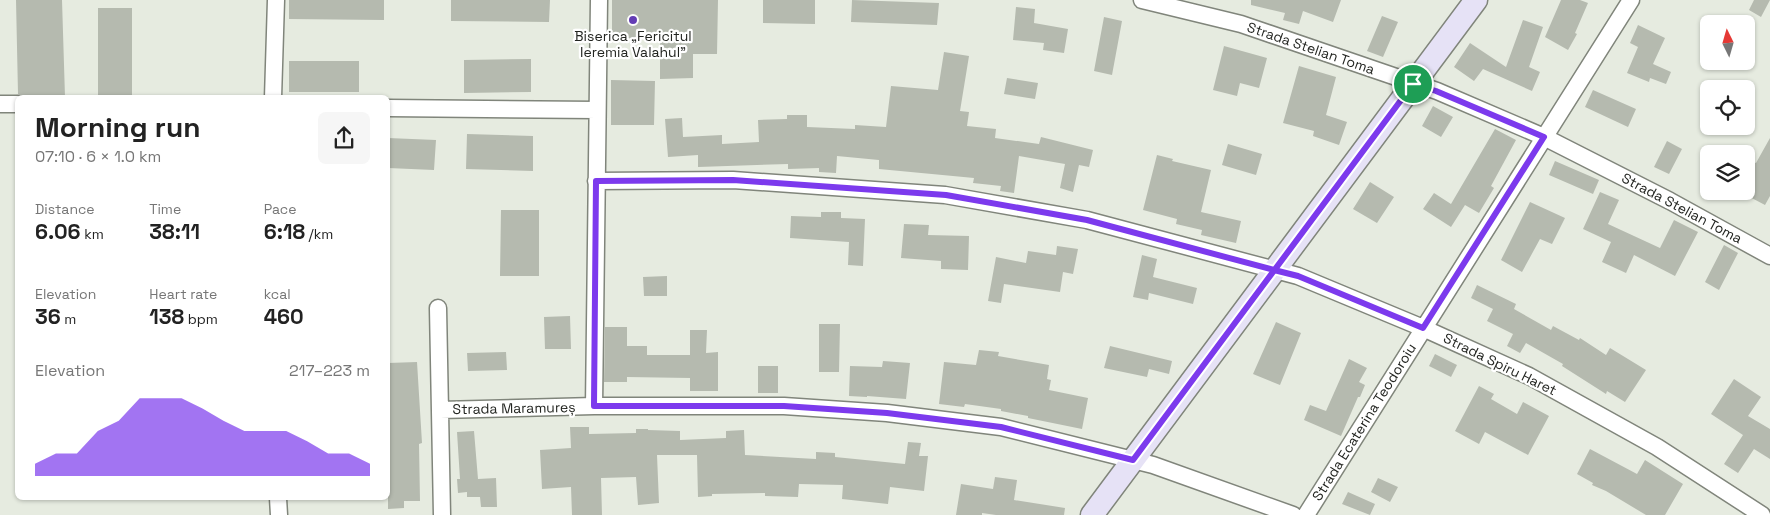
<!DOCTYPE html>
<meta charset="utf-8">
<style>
body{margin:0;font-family:"Space Grotesk",sans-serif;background:#f6f6f6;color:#222;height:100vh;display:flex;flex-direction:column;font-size:19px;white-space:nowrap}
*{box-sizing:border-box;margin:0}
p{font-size:16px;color:#767676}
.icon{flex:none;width:28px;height:28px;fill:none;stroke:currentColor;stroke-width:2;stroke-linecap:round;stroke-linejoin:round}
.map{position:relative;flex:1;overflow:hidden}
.sheet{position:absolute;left:15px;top:95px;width:375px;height:405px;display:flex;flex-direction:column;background:#fff;border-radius:8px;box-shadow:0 1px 4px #0004}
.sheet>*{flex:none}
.needle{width:32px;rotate:355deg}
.buttons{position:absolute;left:1700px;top:15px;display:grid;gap:10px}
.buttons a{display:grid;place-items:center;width:55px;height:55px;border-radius:8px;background:#fff;box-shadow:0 1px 4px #0004;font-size:25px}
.pin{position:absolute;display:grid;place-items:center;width:42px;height:42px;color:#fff;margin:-21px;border:2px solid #fff;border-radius:50%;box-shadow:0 1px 5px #0007}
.round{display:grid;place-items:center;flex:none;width:52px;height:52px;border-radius:8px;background:#f6f6f6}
.overview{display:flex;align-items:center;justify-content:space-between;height:85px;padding:0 20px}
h1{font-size:28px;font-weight:600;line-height:38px}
.figures{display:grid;grid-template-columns:repeat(3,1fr);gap:8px;height:85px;padding:5px 20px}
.figures div{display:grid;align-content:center}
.figures b{font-size:21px;font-weight:600}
.figures small{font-size:14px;font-weight:400}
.figures p{font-size:14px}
.chart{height:140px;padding:10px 20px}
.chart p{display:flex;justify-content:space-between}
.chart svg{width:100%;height:90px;margin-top:5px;fill:#7c3aed;opacity:.7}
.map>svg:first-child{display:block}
.building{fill:#b5baaf}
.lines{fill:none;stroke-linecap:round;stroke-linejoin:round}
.minor-casing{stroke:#80857b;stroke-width:19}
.secondary-casing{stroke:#80857b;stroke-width:25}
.minor{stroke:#fff;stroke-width:16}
.secondary{stroke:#e6e2f6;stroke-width:22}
.route-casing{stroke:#fff;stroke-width:10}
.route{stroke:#7c3aed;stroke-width:6}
.poi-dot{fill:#643db5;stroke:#fff;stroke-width:2}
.labels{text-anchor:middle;stroke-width:4.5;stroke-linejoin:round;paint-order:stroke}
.poi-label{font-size:14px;fill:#222420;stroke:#fff}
.street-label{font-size:14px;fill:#222420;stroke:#fff}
</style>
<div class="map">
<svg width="1770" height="515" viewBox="0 0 1770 515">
<rect width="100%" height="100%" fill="#e6ebe0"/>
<!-- building -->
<path class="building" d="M 16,0 L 62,0 L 65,97 L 25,98 L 18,94 Z
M 289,0 L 384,0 L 384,20 L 289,19 Z
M 451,0 L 550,0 L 549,22 L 451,21 Z
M 612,0 L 718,0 L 717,54 L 693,54 L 693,78 L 660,79 L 660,39 L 612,38 Z
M 763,0 L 815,0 L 815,24 L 763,23 Z
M 852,0 L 939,3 L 937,25 L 851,22 Z
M 1251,0 L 1341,0 L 1333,22 L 1303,11 L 1299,24 L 1283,20 L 1285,13 L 1251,5 Z
M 1561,0 L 1580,0 L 1588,3 L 1575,33 L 1577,34 L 1568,50 L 1545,37 Z
M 1754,0 L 1770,0 L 1761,17 L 1749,10 Z
M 1016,7 L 1035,9 L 1034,23 L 1068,29 L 1064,53 L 1043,50 L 1044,43 L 1013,40 Z
M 98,8 L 132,8 L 132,98 L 98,98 Z
M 1382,16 L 1398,22 L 1383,57 L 1367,51 Z
M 1104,17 L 1122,21 L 1112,75 L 1094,71 Z
M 1523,20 L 1543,27 L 1529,67 L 1540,72 L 1532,91 L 1483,69 L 1474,81 L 1454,67 L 1470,43 L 1506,67 Z
M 1638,25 L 1665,38 L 1653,64 L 1671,72 L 1666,84 L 1650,78 L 1649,82 L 1627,73 L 1638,47 L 1630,43 Z
M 1224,46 L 1267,58 L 1259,88 L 1240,83 L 1237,96 L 1213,90 Z
M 944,52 L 969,56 L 960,111 L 969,112 L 967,126 L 996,129 L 995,138 L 1039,144 L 1041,137 L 1093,150 L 1089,167 L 1079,165 L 1073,192 L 1060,188 L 1065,164 L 1019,156 L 1014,193 L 1000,191 L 1001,186 L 973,183 L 974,178 L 879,169 L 879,160 L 837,156 L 836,173 L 819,172 L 819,168 L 788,169 L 788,164 L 698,167 L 698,155 L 668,157 L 665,119 L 682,118 L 683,137 L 722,135 L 722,144 L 759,142 L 758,120 L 787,119 L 787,115 L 807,115 L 807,127 L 855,129 L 855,125 L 886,127 L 891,86 L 938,90 Z
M 531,59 L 531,92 L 464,93 L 464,60 Z
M 289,61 L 359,61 L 359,92 L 289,92 Z
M 1299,66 L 1336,77 L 1326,115 L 1347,122 L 1339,145 L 1313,136 L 1314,131 L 1283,123 Z
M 1007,78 L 1038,83 L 1035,99 L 1004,94 Z
M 611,80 L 655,81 L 654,125 L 611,125 Z
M 1593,90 L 1636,109 L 1628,127 L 1585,107 Z
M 1433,106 L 1453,117 L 1441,137 L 1422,126 Z
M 1495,129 L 1516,140 L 1491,186 L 1494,188 L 1479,213 L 1465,205 L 1451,227 L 1423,209 L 1434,193 L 1451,204 Z
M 467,134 L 533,136 L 533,171 L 466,169 Z
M 388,138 L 436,140 L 434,170 L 388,168 Z
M 1770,138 L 1770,196 L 1765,205 L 1746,195 L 1746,159 L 1756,163 Z
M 1667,141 L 1682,149 L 1669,174 L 1654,167 Z
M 1228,144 L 1262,154 L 1256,175 L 1222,165 Z
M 1157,155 L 1173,159 L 1172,161 L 1211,170 L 1201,212 L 1241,221 L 1236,243 L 1201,235 L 1202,230 L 1176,224 L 1177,219 L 1143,210 Z
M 1555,161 L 1599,180 L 1593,194 L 1549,175 Z
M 1370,182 L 1394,197 L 1377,223 L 1353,209 Z
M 1600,192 L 1619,200 L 1608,224 L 1660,248 L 1674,220 L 1698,232 L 1675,276 L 1634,255 L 1626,273 L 1602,262 L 1611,242 L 1583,229 Z
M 1530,202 L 1565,218 L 1552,244 L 1540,239 L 1522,272 L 1501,260 Z
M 501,210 L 539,210 L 539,276 L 500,276 Z
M 821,212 L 841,212 L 841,218 L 865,219 L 863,266 L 848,265 L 849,242 L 790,238 L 791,216 L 821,217 Z
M 904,224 L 929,225 L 928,235 L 969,236 L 968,270 L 941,269 L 941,261 L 901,258 Z
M 1724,245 L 1738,253 L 1719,290 L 1705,282 Z
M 1057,246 L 1078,249 L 1073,274 L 1063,272 L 1060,292 L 1004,284 L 1001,303 L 988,301 L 996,257 L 1026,263 L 1028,251 L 1056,255 Z
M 1142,255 L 1157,259 L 1153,277 L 1197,288 L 1193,304 L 1149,293 L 1148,300 L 1133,297 Z
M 667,276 L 667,296 L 644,296 L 643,277 Z
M 1477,285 L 1516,304 L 1514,309 L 1551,330 L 1553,326 L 1579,340 L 1580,338 L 1606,355 L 1610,348 L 1646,370 L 1625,402 L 1607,391 L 1606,394 L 1562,366 L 1563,364 L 1526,343 L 1520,353 L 1507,346 L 1513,334 L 1487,321 L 1493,309 L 1471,298 Z
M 570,316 L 571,349 L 545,349 L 544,317 Z
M 1276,322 L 1301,333 L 1280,385 L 1253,374 Z
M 819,324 L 840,324 L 839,372 L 819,372 Z
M 605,327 L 627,327 L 627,346 L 647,346 L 647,355 L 690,355 L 690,330 L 707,330 L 706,353 L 718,352 L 718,391 L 690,391 L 690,378 L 627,377 L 627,382 L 604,382 Z
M 1110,346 L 1172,361 L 1169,374 L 1149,369 L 1147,377 L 1104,368 Z
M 979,350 L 999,352 L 998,356 L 1049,365 L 1047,379 L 1051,380 L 1049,390 L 1088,398 L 1082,429 L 1028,418 L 1028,416 L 1001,411 L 1001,409 L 965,404 L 964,407 L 939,404 L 944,362 L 976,365 Z
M 506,352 L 507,370 L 468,371 L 467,353 Z
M 1435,354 L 1457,365 L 1451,377 L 1429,366 Z
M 1349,359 L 1367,368 L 1359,382 L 1365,385 L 1360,397 L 1358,397 L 1341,436 L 1304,420 L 1310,405 L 1326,411 Z
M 883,361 L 910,363 L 906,399 L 867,396 L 867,397 L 849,396 L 850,366 L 882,367 Z
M 417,362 L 422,443 L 419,444 L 420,501 L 404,501 L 404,508 L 388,509 L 388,423 L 389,423 L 388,363 Z
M 758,366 L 778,366 L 778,393 L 758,393 Z
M 1734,379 L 1761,397 L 1748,416 L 1770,429 L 1770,459 L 1754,449 L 1738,473 L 1724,464 L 1743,435 L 1711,414 Z
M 1479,386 L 1494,394 L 1491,399 L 1517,414 L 1523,402 L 1549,416 L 1528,455 L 1485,432 L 1479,444 L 1455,431 Z
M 570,427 L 589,427 L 589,434 L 636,433 L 636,429 L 648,429 L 648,430 L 680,431 L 680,440 L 726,438 L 726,431 L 744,430 L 745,455 L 816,459 L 816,452 L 835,453 L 835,457 L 905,464 L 908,442 L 921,443 L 919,456 L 928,456 L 924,491 L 890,487 L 888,504 L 842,499 L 843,485 L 799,484 L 798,497 L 765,496 L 765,493 L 712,494 L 712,496 L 698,497 L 697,455 L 657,455 L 659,503 L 638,505 L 636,477 L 601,478 L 602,515 L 572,515 L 571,487 L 542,489 L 540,450 L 571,448 Z
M 474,431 L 478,479 L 496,478 L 497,507 L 481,507 L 480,497 L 467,497 L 467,492 L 458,493 L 457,479 L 460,479 L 457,432 Z
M 1590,449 L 1637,474 L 1645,460 L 1683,484 L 1665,515 L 1646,515 L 1606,491 L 1592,485 L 1593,483 L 1577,474 Z
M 995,477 L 1017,480 L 1014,500 L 1065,508 L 1064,515 L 996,515 L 982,513 L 982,515 L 956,515 L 961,484 L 993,489 Z
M 1378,478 L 1398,487 L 1390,502 L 1371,492 Z
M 1348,492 L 1375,504 L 1370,515 L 1342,504 Z"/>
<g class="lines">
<defs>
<path id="minor" d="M 1142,0 L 1241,24 L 1437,91 L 1544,137 L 1670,201 L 1770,256
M 273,98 L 276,0
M 0,104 L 18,104
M 388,108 L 597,110
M 596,181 L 733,180 L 945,195 L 1087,220 L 1298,276 L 1423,328 L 1529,376 L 1657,447 L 1762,515
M 438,308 L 442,515
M 594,406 L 599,0
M 440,410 L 594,406 L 784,406 L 887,413 L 1001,427 L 1153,465 L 1293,515
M 278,498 L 279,515
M 1306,515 L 1631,0"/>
<path id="secondary" d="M 1092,515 L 1476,0"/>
</defs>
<!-- minor casing -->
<use href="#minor" class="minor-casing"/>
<!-- secondary casing -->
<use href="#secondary" class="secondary-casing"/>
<!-- minor -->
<use href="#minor" class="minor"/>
<!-- secondary -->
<use href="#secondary" class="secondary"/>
</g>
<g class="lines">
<defs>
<path id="route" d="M 1413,84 L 1133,460 L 1001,427 L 887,413 L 784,406 L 594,406 L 596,181 L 733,180 L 946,195 L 1087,220 L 1274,270 L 1298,276 L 1423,328 L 1544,137 L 1436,91 L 1413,84"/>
</defs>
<!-- route casing -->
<use href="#route" class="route-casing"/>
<!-- route -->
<use href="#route" class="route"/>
</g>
<!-- markers -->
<circle class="poi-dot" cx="633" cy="20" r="5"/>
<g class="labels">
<!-- poi labels -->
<g class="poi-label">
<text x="633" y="41">Biserica „Fericitul<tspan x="633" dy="16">Ieremia Valahul”</tspan></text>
</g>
<!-- street labels -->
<g class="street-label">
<text transform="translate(1311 48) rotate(19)" y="5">Strada Stelian Toma</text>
<text transform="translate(1682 208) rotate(28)" y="5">Strada Stelian Toma</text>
<text transform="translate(1500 364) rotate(26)" y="5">Strada Spiru Haret</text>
<text transform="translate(514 408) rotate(-1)" y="5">Strada Maramureș</text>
<text transform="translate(1364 422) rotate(-58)" y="5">Strada Ecaterina Teodoroiu</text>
</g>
</g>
</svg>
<div class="buttons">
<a><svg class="needle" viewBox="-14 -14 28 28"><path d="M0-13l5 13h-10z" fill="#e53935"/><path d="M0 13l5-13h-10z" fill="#767676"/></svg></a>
<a><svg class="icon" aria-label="locate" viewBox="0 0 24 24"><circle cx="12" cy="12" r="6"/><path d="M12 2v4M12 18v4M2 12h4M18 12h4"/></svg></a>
<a><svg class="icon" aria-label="layers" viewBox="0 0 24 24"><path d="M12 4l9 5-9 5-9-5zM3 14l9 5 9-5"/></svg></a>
</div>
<div class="pin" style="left:1413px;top:84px;background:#1e9e55"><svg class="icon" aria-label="arrive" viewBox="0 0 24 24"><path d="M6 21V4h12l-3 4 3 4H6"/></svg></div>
<section class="sheet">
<div class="overview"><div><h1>Morning run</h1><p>07:10 · 6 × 1.0 km</p></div><a class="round"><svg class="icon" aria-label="share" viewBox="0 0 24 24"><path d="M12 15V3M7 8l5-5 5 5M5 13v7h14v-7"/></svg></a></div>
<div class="figures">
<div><p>Distance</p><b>6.06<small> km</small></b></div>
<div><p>Time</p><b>38:11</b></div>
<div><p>Pace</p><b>6:18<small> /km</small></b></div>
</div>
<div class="figures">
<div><p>Elevation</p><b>36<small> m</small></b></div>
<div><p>Heart rate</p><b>138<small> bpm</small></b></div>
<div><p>kcal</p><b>460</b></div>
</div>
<div class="chart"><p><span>Elevation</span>217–223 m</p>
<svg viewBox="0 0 160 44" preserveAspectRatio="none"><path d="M0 44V38L10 33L20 33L30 22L40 17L50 6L60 6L70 6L80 11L90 17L100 22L110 22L120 22L130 27L140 33L150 33L160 38V44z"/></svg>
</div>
</section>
</div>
